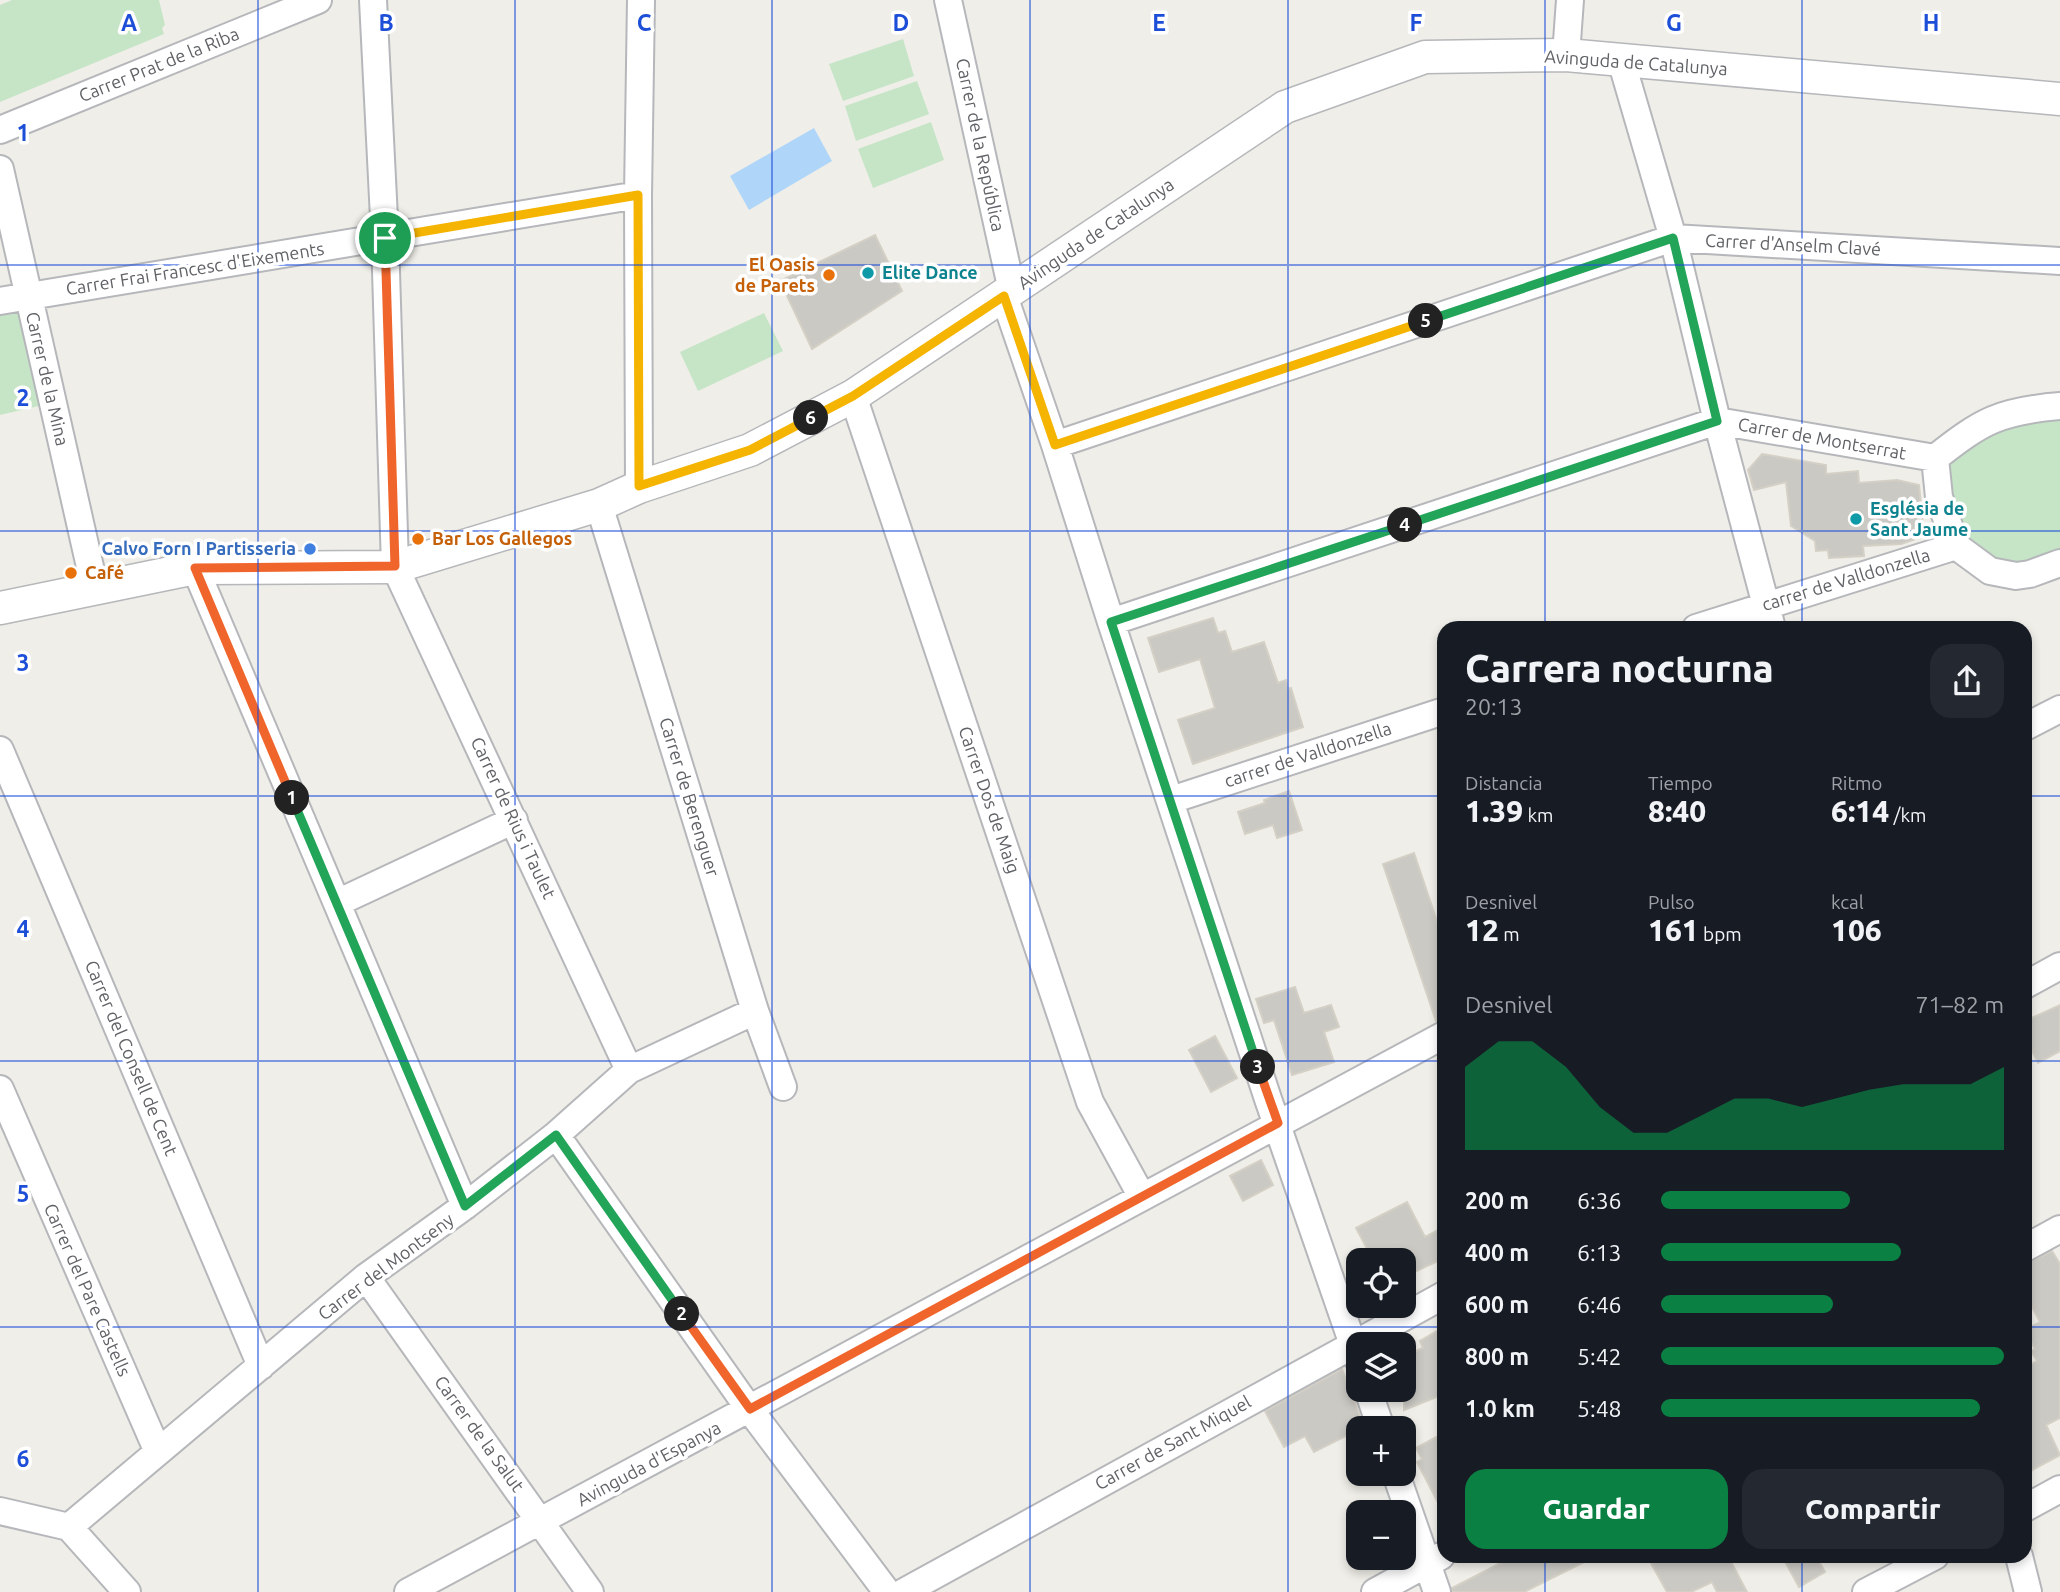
<!DOCTYPE html>
<html lang="es">
<meta charset="utf-8">
<style>
body{margin:0;font-family:Ubuntu,sans-serif;background:#242831;color:#f1f3f6;height:100vh;display:flex;flex-direction:column;font-size:26px;white-space:nowrap}
*{box-sizing:border-box;margin:0}
p{font-size:23px;color:#9ea1a6}
.icon{flex:none;width:38px;height:38px;fill:none;stroke:currentColor;stroke-width:2;stroke-linecap:round;stroke-linejoin:round}
.map{position:relative;flex:1;overflow:hidden}
.side{position:absolute;left:1437px;top:621px;width:595px;height:942px;display:flex;flex-direction:column;background:#171b24;border-radius:21px;box-shadow:0 4px 10px #0003}
.side>*{flex:none}
.fabs{position:absolute;left:1346px;top:1248px;display:grid;gap:14px}
.fabs a{display:grid;place-items:center;width:70px;height:70px;border-radius:14px;background:#171b24;box-shadow:0 4px 10px #0003;font-size:35px}
.pin{position:absolute;display:grid;place-items:center;width:60px;height:60px;color:#fff;margin:-30px;border:4px solid #fff;border-radius:50%;box-shadow:0 2px 7px #0007}
.km{position:absolute;width:35px;height:35px;margin:-18px;border-radius:50%;background:#222;color:#fff;font-size:19px;line-height:35px;text-align:center}
.round{display:grid;place-items:center;flex:none;width:74px;height:74px;border-radius:21px;background:#242831}
.overview{display:flex;align-items:center;justify-content:space-between;height:119px;padding:0 28px}
h1{font-size:38px;font-weight:800;line-height:52px}
.stats{display:grid;grid-template-columns:repeat(3,1fr);gap:10px;height:119px;padding:7px 28px}
.stats div{display:grid;align-content:center}
.stats b{font-size:30px;font-weight:800}
.stats small{font-size:19px;font-weight:400}
.stats p{font-size:19px}
.chart{height:196px;padding:14px 28px}
.chart p{display:flex;justify-content:space-between}
.chart svg{width:100%;height:126px;margin-top:7px;fill:#0b8043;opacity:.7}
.cta{display:flex;gap:14px;margin-top:auto;padding:14px 28px}
.cta a{flex:1;height:80px;border-radius:21px;background:#0b8043;color:#fff;font-size:28px;font-weight:800;line-height:80px;text-align:center}
.cta a+a{background:#242831;color:#f1f3f6}
ul{padding:0 28px;list-style:none;font-size:23px}
li{display:grid;grid-template-columns:112px 84px 1fr;align-items:center;height:52px}
li i{height:18px;border-radius:9px;background:#0b8043}
.map>svg:first-child{display:block}
.green{fill:#c6e5c7}
.water{fill:#afd6f9}
.building{fill:#cbc9c4;stroke:#d4d0c6;stroke-width:2}
.lines{fill:none;stroke-linecap:round;stroke-linejoin:round}
.minor-casing{stroke:#b5b7bb;stroke-width:30}
.tertiary-casing{stroke:#b5b7bb;stroke-width:35}
.minor{stroke:#fff;stroke-width:26}
.tertiary{stroke:#fff;stroke-width:32}
.split-1-casing{stroke:#fff;stroke-width:14}
.split-2-casing{stroke:#fff;stroke-width:14}
.split-3-casing{stroke:#fff;stroke-width:14}
.split-4-casing{stroke:#fff;stroke-width:14}
.split-5-casing{stroke:#fff;stroke-width:14}
.split-6-casing{stroke:#fff;stroke-width:14}
.split-7-casing{stroke:#fff;stroke-width:14}
.split-1{stroke:#f0652b;stroke-width:9}
.split-2{stroke:#22a559;stroke-width:9}
.split-3{stroke:#f0652b;stroke-width:9}
.split-4{stroke:#22a559;stroke-width:9}
.split-5{stroke:#22a559;stroke-width:9}
.split-6{stroke:#f5b400;stroke-width:9}
.split-7{stroke:#f5b400;stroke-width:9}
.grid{fill:none;stroke:#1d4ed8;stroke-width:2;stroke-opacity:0.55}
.culture-dot{fill:#0f9aa8;stroke:#fff;stroke-width:2.5}
.food-dot{fill:#e8710a;stroke:#fff;stroke-width:2.5}
.shop-dot{fill:#3f7fe0;stroke:#fff;stroke-width:2.5}
.labels{text-anchor:middle;stroke-width:7;stroke-linejoin:round;paint-order:stroke}
.street-label{font-size:18px;fill:#5f6266;stroke:#fff}
.food-label{font-size:18px;font-weight:bold;fill:#c56008;stroke:#fff;text-anchor:start}
.culture-label{font-size:18px;font-weight:bold;fill:#0d838f;stroke:#fff;text-anchor:start}
.shop-label{font-size:18px;font-weight:bold;fill:#366cbe;stroke:#fff;text-anchor:end}
.grid-label{font-size:23px;text-anchor:middle;font-weight:bold;fill:#1d4ed8;stroke:#fff;stroke-width:7;stroke-linejoin:round;paint-order:stroke}
</style>
<div class="map">
<svg width="2060" height="1592" viewBox="0 0 2060 1592">
<rect width="100%" height="100%" fill="#f0eee8"/>
<!-- green -->
<path class="green" d="M 12,0 L 159,0 L 165,25 L 162,28 L 164,34 L 0,102 L 0,5 Z
M 903,39 L 914,76 L 843,101 L 829,64 Z
M 917,81 L 929,114 L 856,141 L 845,106 Z
M 931,122 L 944,160 L 873,188 L 858,149 Z
M 28,296 L 52,403 L 0,415 L 0,301 Z
M 764,313 L 783,351 L 698,391 L 680,352 Z
M 2060,408 L 2060,563 L 2030,574 L 1956,546 L 1935,458 Z"/>
<!-- water -->
<path class="water" d="M 814,128 L 832,161 L 749,210 L 730,176 Z"/>
<!-- building -->
<path class="building" d="M 875,235 L 902,291 L 812,349 L 780,281 Z
M 1762,454 L 1826,465 L 1826,474 L 1858,471 L 1859,483 L 1897,480 L 1919,485 L 1924,536 L 1901,544 L 1863,546 L 1864,556 L 1829,558 L 1828,550 L 1816,551 L 1815,541 L 1791,526 L 1786,482 L 1754,490 L 1748,470 Z
M 1213,618 L 1218,633 L 1225,631 L 1232,652 L 1264,642 L 1278,683 L 1286,680 L 1288,689 L 1291,688 L 1303,727 L 1193,764 L 1178,720 L 1215,708 L 1200,659 L 1159,672 L 1148,638 Z
M 1289,791 L 1302,830 L 1277,838 L 1273,825 L 1245,834 L 1238,812 L 1265,803 L 1264,800 Z
M 1414,853 L 1444,942 L 1444,1019 L 1436,1021 L 1383,864 Z
M 1295,987 L 1304,1013 L 1331,1005 L 1339,1027 L 1324,1032 L 1334,1062 L 1292,1075 L 1274,1020 L 1264,1023 L 1256,999 Z
M 2060,1005 L 2060,1051 L 2038,1063 L 2025,1037 L 2025,1021 Z
M 1215,1036 L 1237,1078 L 1211,1092 L 1189,1050 Z
M 1261,1160 L 1273,1185 L 1243,1201 L 1230,1176 Z
M 1407,1202 L 1425,1237 L 1444,1227 L 1444,1258 L 1404,1277 L 1404,1260 L 1373,1260 L 1356,1228 Z
M 2052,1251 L 2060,1264 L 2060,1418 L 2046,1425 L 2060,1455 L 2025,1474 L 2025,1368 L 2037,1361 L 2031,1351 L 2035,1349 L 2025,1330 L 2040,1322 L 2025,1294 L 2025,1264 Z
M 1444,1327 L 1444,1394 L 1404,1410 L 1404,1356 L 1423,1348 L 1420,1341 Z
M 1342,1369 L 1364,1427 L 1358,1428 L 1358,1430 L 1314,1452 L 1305,1436 L 1284,1447 L 1265,1411 Z
M 1444,1433 L 1444,1514 L 1417,1462 L 1422,1459 L 1416,1448 Z
M 1514,1556 L 1596,1556 L 1524,1592 L 1452,1592 L 1452,1588 Z
M 1647,1556 L 1728,1556 L 1747,1592 L 1717,1592 L 1712,1582 L 1691,1592 L 1667,1592 Z
M 1782,1556 L 1816,1556 L 1825,1572 L 1799,1587 Z"/>
<g class="lines">
<defs>
<path id="minor" d="M 373,0 L 385,238 L 395,567 L 629,1070
M 948,0 L 1012,291
M 1566,55 L 1570,0
M 1621,60 L 1673,238 L 1717,421 L 1772,628
M 0,130 L 318,0
M 0,169 L 95,589
M 1004,296 L 1055,445 L 1111,622 L 1268,1099 L 1358,1359
M 0,301 L 638,195
M 853,396 L 1090,1102 L 1142,1197
M 2060,406 C 1999,411 1982,421 1935,458 L 1939,497 L 1956,546 L 1990,571 L 2016,576 L 2030,574 L 2060,563
M 1055,445 L 1673,238 L 2060,261
M 639,487 L 638,195 L 641,0
M 599,505 L 755,1011 L 783,1087
M 195,568 L 465,1206
M 1111,622 L 1717,421 L 1935,458
M 1696,628 L 1956,546
M 2025,727 L 2060,709
M 0,750 L 261,1366
M 1171,800 L 1444,711
M 337,903 L 514,820
M 2025,985 L 2060,966
M 0,1089 L 158,1452
M 556,1135 L 750,1410 L 887,1592
M 2025,1248 L 2060,1229
M 366,1277 L 590,1592
M 1368,1390 L 1381,1428
M 1396,1474 L 1437,1592
M 2025,1508 L 2060,1489
M 0,1511 L 69,1527 L 127,1592
M 69,1527 L 366,1277 L 465,1206 L 556,1135 L 629,1070 L 755,1011
M 2019,1556 L 2028,1592
M 408,1592 L 1444,1035
M 904,1592 L 1444,1295
M 1375,1592 L 1441,1556
M 1866,1592 L 1935,1556"/>
<path id="tertiary" d="M 0,608 L 195,568 L 395,567 L 599,505 L 639,487 L 750,450 L 853,396 L 1285,107 L 1425,57 L 1566,55 L 2060,99"/>
</defs>
<!-- minor casing -->
<use href="#minor" class="minor-casing"/>
<!-- tertiary casing -->
<use href="#tertiary" class="tertiary-casing"/>
<!-- minor -->
<use href="#minor" class="minor"/>
<!-- tertiary -->
<use href="#tertiary" class="tertiary"/>
</g>
<g class="lines">
<defs>
<path id="split-1" d="M 292,798 L 195,568 L 395,566 L 385,238"/>
<path id="split-2" d="M 292,798 L 465,1206 L 556,1135 L 682,1314"/>
<path id="split-3" d="M 682,1314 L 750,1409 L 1278,1123 L 1258,1067"/>
<path id="split-4" d="M 1258,1067 L 1111,622 L 1405,525"/>
<path id="split-5" d="M 1405,525 L 1717,421 L 1673,238 L 1426,321"/>
<path id="split-6" d="M 811,418 L 853,396 L 1004,296 L 1055,445 L 1426,321"/>
<path id="split-7" d="M 385,238 L 638,195 L 639,486 L 750,450 L 811,418"/>
</defs>
<!-- split-1 casing -->
<use href="#split-1" class="split-1-casing"/>
<!-- split-2 casing -->
<use href="#split-2" class="split-2-casing"/>
<!-- split-3 casing -->
<use href="#split-3" class="split-3-casing"/>
<!-- split-4 casing -->
<use href="#split-4" class="split-4-casing"/>
<!-- split-5 casing -->
<use href="#split-5" class="split-5-casing"/>
<!-- split-6 casing -->
<use href="#split-6" class="split-6-casing"/>
<!-- split-7 casing -->
<use href="#split-7" class="split-7-casing"/>
<!-- split-1 -->
<use href="#split-1" class="split-1"/>
<!-- split-2 -->
<use href="#split-2" class="split-2"/>
<!-- split-3 -->
<use href="#split-3" class="split-3"/>
<!-- split-4 -->
<use href="#split-4" class="split-4"/>
<!-- split-5 -->
<use href="#split-5" class="split-5"/>
<!-- split-6 -->
<use href="#split-6" class="split-6"/>
<!-- split-7 -->
<use href="#split-7" class="split-7"/>
</g>
<!-- grid -->
<path class="grid" d="M 258,0 L 258,1592M 515,0 L 515,1592M 772,0 L 772,1592M 1030,0 L 1030,1592M 1288,0 L 1288,1592M 1545,0 L 1545,628M 1802,0 L 1802,628M 0,265 L 2060,265M 0,531 L 2060,531M 0,796 L 1444,796M 2025,796 L 2060,796M 0,1061 L 1444,1061M 2025,1061 L 2060,1061M 0,1327 L 1444,1327M 2025,1327 L 2060,1327M 1545,1556 L 1545,1592M 1802,1556 L 1802,1592"/>
<!-- markers -->
<g class="culture-dot">
<circle cx="868" cy="273" r="7"/>
<circle cx="1856" cy="519" r="7"/>
</g>
<g class="food-dot">
<circle cx="829" cy="275" r="7"/>
<circle cx="418" cy="539" r="7"/>
<circle cx="71" cy="573" r="7"/>
</g>
<circle class="shop-dot" cx="310" cy="549" r="7"/>
<g class="labels">
<!-- street labels -->
<g class="street-label">
<text transform="translate(1636 63) rotate(4)" y="6">Avinguda de Catalunya</text>
<text transform="translate(159 65) rotate(-22)" y="6">Carrer Prat de la Riba</text>
<text transform="translate(980 145) rotate(78)" y="6">Carrer de la República</text>
<text transform="translate(1096 234) rotate(-34)" y="6">Avinguda de Catalunya</text>
<text transform="translate(1793 245) rotate(3)" y="6">Carrer d'Anselm Clavé</text>
<text transform="translate(195 269) rotate(-9)" y="6">Carrer Frai Francesc d'Eixements</text>
<text transform="translate(47 379) rotate(77)" y="6">Carrer de la Mina</text>
<text transform="translate(1822 439) rotate(10)" y="6">Carrer de Montserrat</text>
<text transform="translate(1846 580) rotate(-17)" y="6">carrer de Valldonzella</text>
<text transform="translate(1308 755) rotate(-18)" y="6">carrer de Valldonzella</text>
<text transform="translate(689 797) rotate(73)" y="6">Carrer de Berenguer</text>
<text transform="translate(989 800) rotate(71)" y="6">Carrer Dos de Maig</text>
<text transform="translate(513 818) rotate(65)" y="6">Carrer de Rius i Taulet</text>
<text transform="translate(131 1058) rotate(67)" y="6">Carrer del Consell de Cent</text>
<text transform="translate(386 1267) rotate(-37)" y="6">Carrer del Montseny</text>
<text transform="translate(87 1290) rotate(66)" y="6">Carrer del Pare Castells</text>
<text transform="translate(479 1434) rotate(54)" y="6">Carrer de la Salut</text>
<text transform="translate(1173 1443) rotate(-29)" y="6">Carrer de Sant Miquel</text>
<text transform="translate(649 1464) rotate(-28)" y="6">Avinguda d'Espanya</text>
</g>
<!-- food labels -->
<g class="food-label">
<text x="815" y="271" text-anchor="end">El Oasis<tspan x="815" dy="21">de Parets</tspan></text>
<text x="432" y="545">Bar Los Gallegos</text>
<text x="85" y="579">Café</text>
</g>
<!-- culture labels -->
<g class="culture-label">
<text x="882" y="279">Elite Dance</text>
<text x="1870" y="515">Església de<tspan x="1870" dy="21">Sant Jaume</tspan></text>
</g>
<!-- shop labels -->
<g class="shop-label">
<text x="296" y="555">Calvo Forn I Partisseria</text>
</g>
</g>
<g class="grid-label">
<text x="129" y="31">A</text>
<text x="386" y="31">B</text>
<text x="644" y="31">C</text>
<text x="901" y="31">D</text>
<text x="1159" y="31">E</text>
<text x="1416" y="31">F</text>
<text x="1674" y="31">G</text>
<text x="1931" y="31">H</text>
<text x="23" y="141">1</text>
<text x="23" y="406">2</text>
<text x="23" y="671">3</text>
<text x="23" y="937">4</text>
<text x="23" y="1202">5</text>
<text x="23" y="1467">6</text>
</g>
</svg>
<div class="fabs">
<a><svg class="icon" aria-label="locate" viewBox="0 0 24 24"><circle cx="12" cy="12" r="6"/><path d="M12 2v4M12 18v4M2 12h4M18 12h4"/></svg></a>
<a><svg class="icon" aria-label="layers" viewBox="0 0 24 24"><path d="M12 4l9 5-9 5-9-5zM3 14l9 5 9-5"/></svg></a>
<a>+</a>
<a>−</a>
</div>
<div class="pin" style="left:385px;top:238px;background:#1e9e55"><svg class="icon" aria-label="arrive" viewBox="0 0 24 24"><path d="M6 21V4h12l-3 4 3 4H6"/></svg></div>
<b class="km" style="left:292px;top:798px">1</b>
<b class="km" style="left:682px;top:1314px">2</b>
<b class="km" style="left:1258px;top:1067px">3</b>
<b class="km" style="left:1405px;top:525px">4</b>
<b class="km" style="left:1426px;top:321px">5</b>
<b class="km" style="left:811px;top:418px">6</b>
<section class="side">
<div class="overview"><div><h1>Carrera nocturna</h1><p>20:13</p></div><a class="round"><svg class="icon" aria-label="share" viewBox="0 0 24 24"><path d="M12 15V3M7 8l5-5 5 5M5 13v7h14v-7"/></svg></a></div>
<div class="stats">
<div><p>Distancia</p><b>1.39<small> km</small></b></div>
<div><p>Tiempo</p><b>8:40</b></div>
<div><p>Ritmo</p><b>6:14<small> /km</small></b></div>
</div>
<div class="stats">
<div><p>Desnivel</p><b>12<small> m</small></b></div>
<div><p>Pulso</p><b>161<small> bpm</small></b></div>
<div><p>kcal</p><b>106</b></div>
</div>
<div class="chart"><p><span>Desnivel</span>71–82 m</p>
<svg viewBox="0 0 160 44" preserveAspectRatio="none"><path d="M0 44V15L10 6L20 6L30 15L40 29L50 38L60 38L70 32L80 26L90 26L100 29L110 26L120 23L130 21L140 21L150 21L160 15V44z"/></svg>
</div>
<ul>
<li><b>200 m</b>6:36<i style="width:55%"></i></li>
<li><b>400 m</b>6:13<i style="width:70%"></i></li>
<li><b>600 m</b>6:46<i style="width:50%"></i></li>
<li><b>800 m</b>5:42<i style="width:100%"></i></li>
<li><b>1.0 km</b>5:48<i style="width:93%"></i></li>
</ul>
<div class="cta"><a>Guardar</a><a>Compartir</a></div>
</section>
</div>
